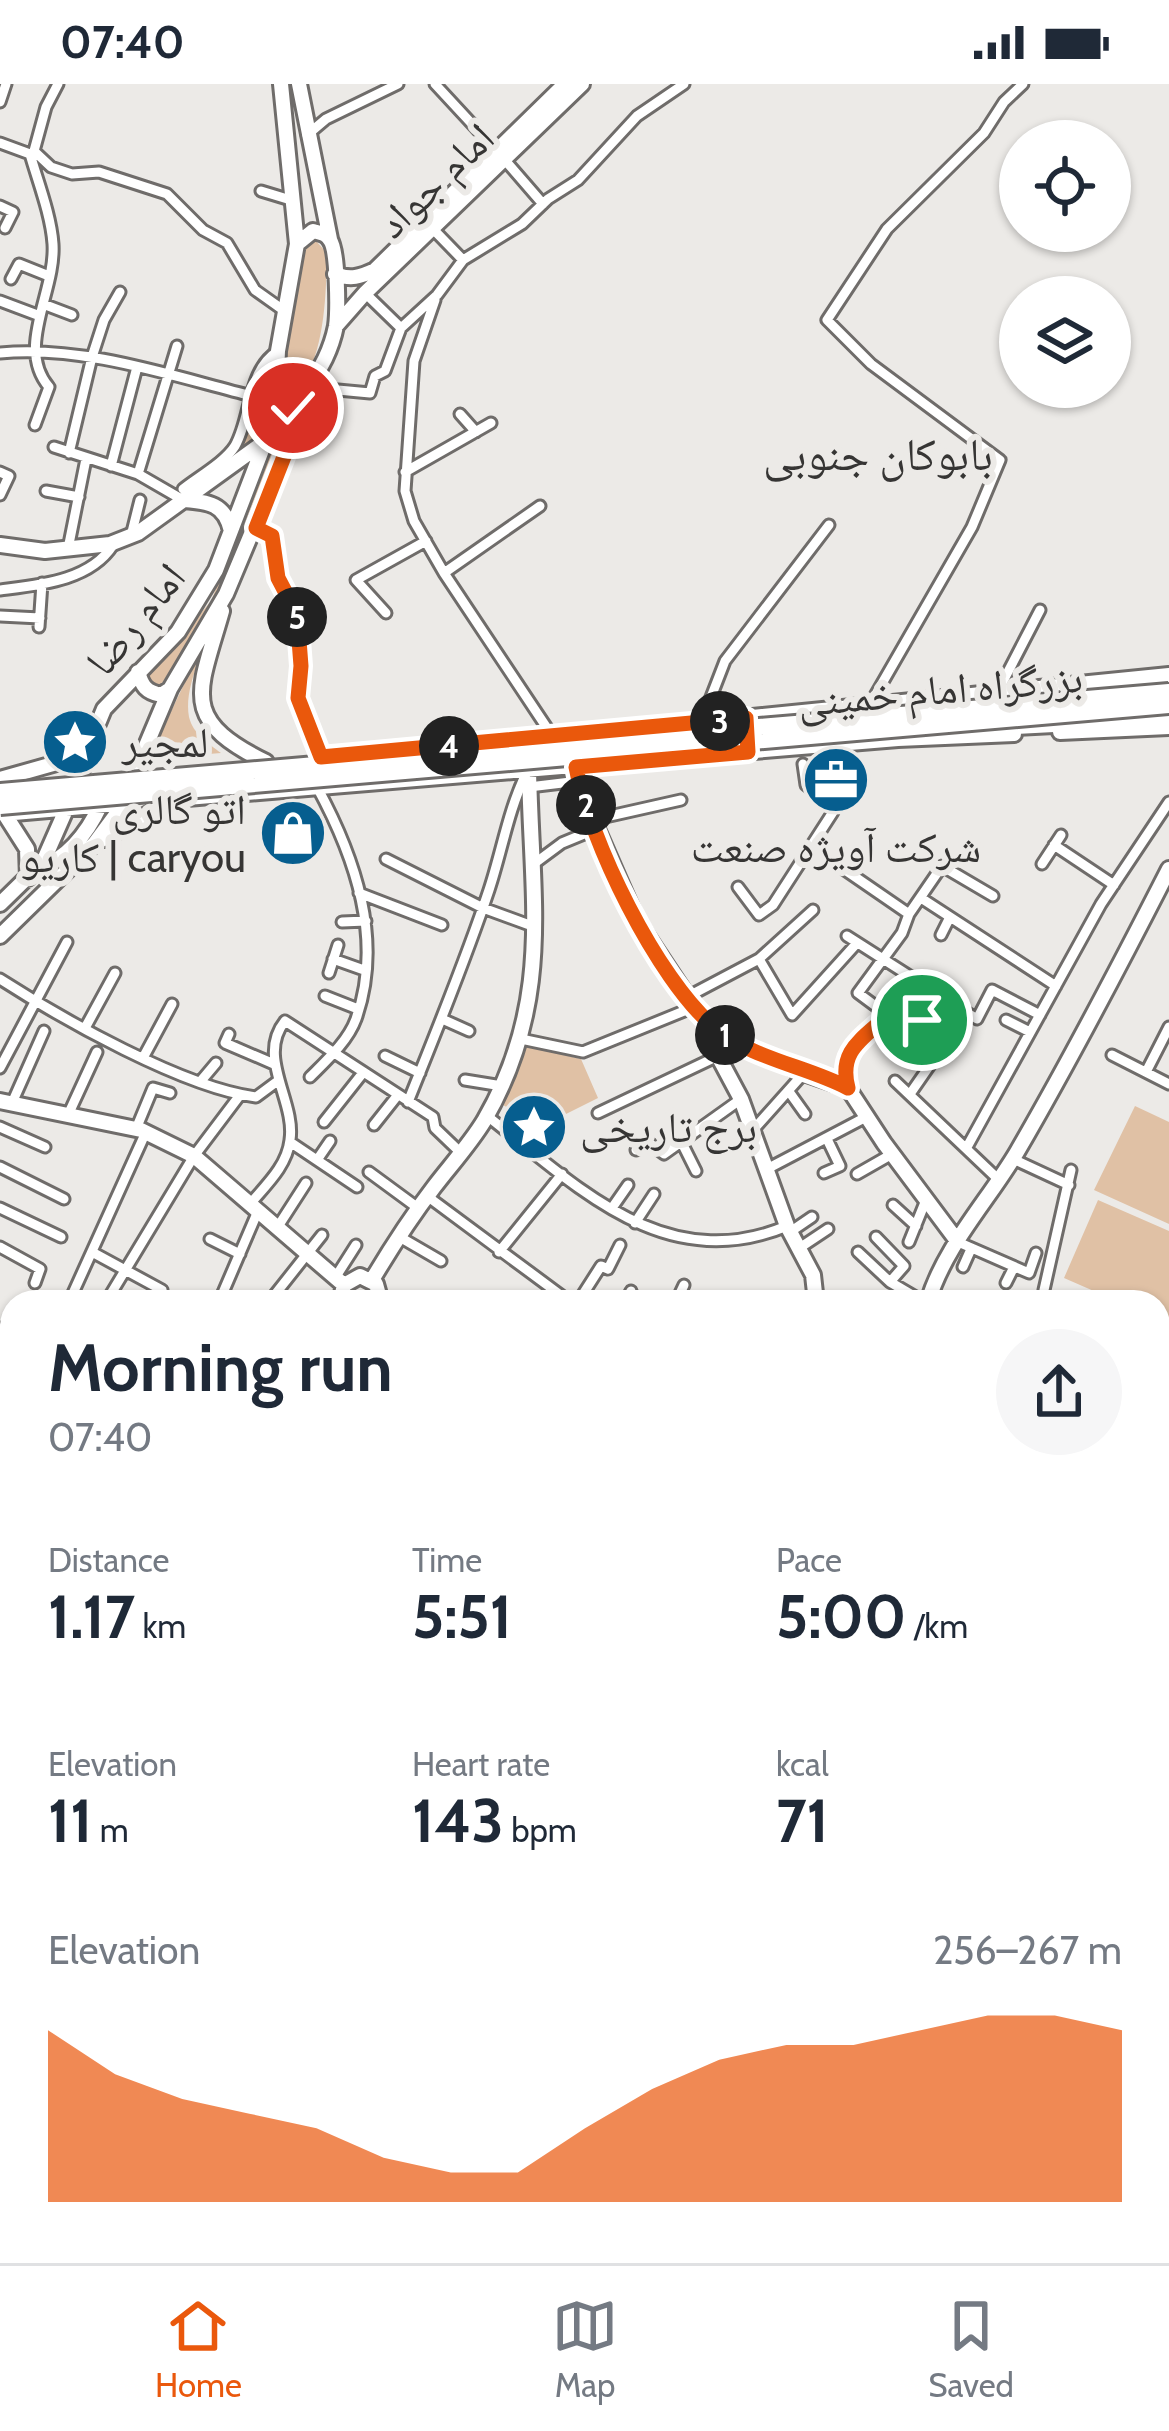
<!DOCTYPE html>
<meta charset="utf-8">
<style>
body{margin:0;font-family:Cabin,"Noto Naskh Arabic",sans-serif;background:#f6f6f7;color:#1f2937;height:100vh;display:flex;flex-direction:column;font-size:45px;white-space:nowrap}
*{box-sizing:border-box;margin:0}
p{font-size:39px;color:#747a83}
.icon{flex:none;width:66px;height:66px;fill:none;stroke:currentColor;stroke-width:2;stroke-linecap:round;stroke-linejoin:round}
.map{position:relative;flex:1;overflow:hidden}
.details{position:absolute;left:0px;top:1206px;width:1170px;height:975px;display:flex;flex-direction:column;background:#fff;border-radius:36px 36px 0 0;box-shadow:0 3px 9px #0004}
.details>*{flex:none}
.controls{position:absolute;left:999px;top:36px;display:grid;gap:24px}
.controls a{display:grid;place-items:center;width:132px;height:132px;border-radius:50%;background:#fff;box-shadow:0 3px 9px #0004;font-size:60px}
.pin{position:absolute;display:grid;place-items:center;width:102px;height:102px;color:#fff;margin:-51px;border:6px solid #fff;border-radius:50%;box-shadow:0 3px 12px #0007}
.km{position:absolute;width:60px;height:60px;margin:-30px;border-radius:50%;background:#222;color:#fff;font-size:33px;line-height:60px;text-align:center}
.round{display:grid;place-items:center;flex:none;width:126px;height:126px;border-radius:63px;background:#f6f6f7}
.head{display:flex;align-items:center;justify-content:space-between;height:204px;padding:0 48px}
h1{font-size:66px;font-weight:700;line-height:90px}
.figures{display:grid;grid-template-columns:repeat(3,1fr);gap:18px;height:204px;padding:12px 48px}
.figures div{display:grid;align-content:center}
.figures b{font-size:60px;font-weight:700}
.figures small{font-size:33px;font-weight:400}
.figures p{font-size:33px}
.chart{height:336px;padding:24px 48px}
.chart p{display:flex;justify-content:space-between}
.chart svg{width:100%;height:216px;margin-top:12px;fill:#ea580c;opacity:.7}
.status{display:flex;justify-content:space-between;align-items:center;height:84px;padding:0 60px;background:#fff;direction:ltr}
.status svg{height:33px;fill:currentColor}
.tab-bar{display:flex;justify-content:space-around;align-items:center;height:168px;border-top:3px solid #e0e1e3;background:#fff;font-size:33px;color:#747a83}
.tab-bar a{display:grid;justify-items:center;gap:6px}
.tab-bar .current{color:#ea580c}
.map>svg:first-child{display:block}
.green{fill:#e0c1a5}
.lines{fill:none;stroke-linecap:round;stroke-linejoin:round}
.street-casing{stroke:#6f6c6a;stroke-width:15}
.secondary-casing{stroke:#6f6c6a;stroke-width:20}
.primary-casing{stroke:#6f6c6a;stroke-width:21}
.highway-casing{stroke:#6f6c6a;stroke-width:22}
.street{stroke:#fff;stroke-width:9}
.secondary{stroke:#fff;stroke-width:14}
.primary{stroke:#fff;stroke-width:15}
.highway{stroke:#fff;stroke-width:16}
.highway-bridge-casing{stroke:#6f6c6a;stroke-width:22;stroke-linecap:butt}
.highway-bridge{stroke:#fff;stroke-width:16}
.route-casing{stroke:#fff;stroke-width:24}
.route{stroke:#ea580c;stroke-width:15}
.labels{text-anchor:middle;stroke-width:12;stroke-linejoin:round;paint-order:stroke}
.street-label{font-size:42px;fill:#363534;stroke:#eceae7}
.poi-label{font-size:42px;fill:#363534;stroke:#eceae7;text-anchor:start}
.neighbourhood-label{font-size:45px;fill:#363534;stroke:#eceae7}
</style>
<div class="status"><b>07:40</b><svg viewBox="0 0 49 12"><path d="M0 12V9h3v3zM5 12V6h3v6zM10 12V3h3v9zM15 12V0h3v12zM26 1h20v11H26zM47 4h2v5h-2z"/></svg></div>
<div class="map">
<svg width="1169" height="2179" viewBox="0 0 1169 2179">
<rect width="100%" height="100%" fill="#eceae7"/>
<!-- green -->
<path class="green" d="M 307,158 L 317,158 L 327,169 C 326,212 325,256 306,295 L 300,296 L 287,282 L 286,268 Z
M 269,280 C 272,323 274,340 237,367 Z
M 285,331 L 291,333 L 292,341 L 217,516 L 161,601 L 155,604 L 148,601 L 147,594 L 211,517 Z
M 218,530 C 207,559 183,602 189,633 C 193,650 208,659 221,669 L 148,675 Z
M 527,962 L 581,975 L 598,1014 L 560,1033 L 552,1023 L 536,1013 L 516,1029 L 500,1019 Z
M 1135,1022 L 1169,1038 L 1169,1140 L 1094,1106 Z
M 1098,1116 L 1169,1147 L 1169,1240 L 1158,1235 L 1158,1218 L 1119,1218 L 1064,1194 Z"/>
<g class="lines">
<defs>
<path id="street" d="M 435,0 L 497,67
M 0,18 L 6,0
M 307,51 L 326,35 L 398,0
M 0,59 L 30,70 L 34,67 L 51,83 L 72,90 L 99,88 L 167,110 L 203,146 L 227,159 L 255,206 L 286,228
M 34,67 L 46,23 L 58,0
M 30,70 C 38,98 51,131 53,160 C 56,208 15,263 49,303 L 35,341
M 504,75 L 543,120
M 261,107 L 294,117
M 0,122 L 13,128 L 5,144
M 432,144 L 463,176
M 11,195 L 19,180 L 49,192
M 365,209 L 401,244
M 435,216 L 414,277 L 405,407 L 414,437 L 444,489 L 553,653
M 0,217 L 40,232
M 43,220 L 72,231
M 0,269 C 83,261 172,292 252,312
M 308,314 L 338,306 L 370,309 L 375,292 L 385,287 L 401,244 L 437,211 L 463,176 L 522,140 L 548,115 L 578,96 L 637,32 L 684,0
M 460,330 L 476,348
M 54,363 L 138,390 L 183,416
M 69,369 L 92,273 L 104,236 L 120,208
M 111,382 L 137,283
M 0,388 L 9,392 L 0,411
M 405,388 L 491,339
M 138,390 L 177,262
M 183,405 C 198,393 225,378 235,362 C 252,332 247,286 278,267
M 46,407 L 79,413
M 256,444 L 272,452 L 278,494 L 297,530 L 301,582 L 299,614 L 321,673
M 131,452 L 140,416
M 68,465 L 86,375
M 444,489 L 540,422
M 0,506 C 39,501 90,497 113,461
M 386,529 L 356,496 L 426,457
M 0,532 L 40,534
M 39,543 L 42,499
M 997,609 L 1040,526
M 869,622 L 972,443 L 1000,376 L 871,280 L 827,236 L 887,145 L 984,49 L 1004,18 L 1023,0
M 701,639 L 725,577 L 829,441
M 529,703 L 579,697
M 592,736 L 681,716
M 1054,761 L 1114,801
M 386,775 L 483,824 L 535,843
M 535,779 L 562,759 L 596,745
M 1042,780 L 1061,751
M 845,786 L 909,830
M 738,803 L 759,831 L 773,821 L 833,728 L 832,722 L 806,701 L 803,680
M 359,809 L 442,841
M 921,814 L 1056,902
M 342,838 L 366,837
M 941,851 L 950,833
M 847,852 L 977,935 L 992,906 L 1040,931
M 333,875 L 364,886
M 759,875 L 792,931 L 857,859
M 329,889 L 338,861
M 0,895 C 62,935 184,1004 256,1013 L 279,996
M 325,912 L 358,925
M 687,913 L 759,875 L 813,826
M 442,935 L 469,947
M 922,936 L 912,949 L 858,909 L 902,849 L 909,830 L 942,782 L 993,812
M 1006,936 L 1030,948
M 85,944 L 115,889
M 229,950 L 225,959 L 274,980
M 521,955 L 583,968 L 694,923
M 1112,971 L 1169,1000
M 144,972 L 172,920
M 385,972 L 420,989
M 0,984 L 67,858
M 1146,988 L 1169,943
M 310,993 C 327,976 348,957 356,935 C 384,856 355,773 317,703
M 465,996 L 502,1002
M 895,997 L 999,1096
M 200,998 L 216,979
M 848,1003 C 838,966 864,955 888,931
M 790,1009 L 805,1030
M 910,1010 L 937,971
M 408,1018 C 436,948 465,878 489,806 C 502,767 508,727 526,690
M 12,1019 L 44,947
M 598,1029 L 718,972
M 68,1031 L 97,968
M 486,1031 C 577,1102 664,1193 787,1142
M 324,1038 L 362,990
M 374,1041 L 397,1012
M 0,1043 L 45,1063
M 136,1045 L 153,1004 L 170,1009
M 753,1046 L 804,989
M 290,1058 L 357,1103
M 682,1059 L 696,1087
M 967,1063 L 1101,820 L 1169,718
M 636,1066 L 648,1058 L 664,1070 L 741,1015
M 1013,1075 L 1069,1101
M 317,1076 L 330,1057
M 0,1083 L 64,1115
M 765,1086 L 868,1032
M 369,1088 L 418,1124
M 824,1089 L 840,1082 L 827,1055
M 857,1090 L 892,1070
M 427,1112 L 570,1218
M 250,1120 C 266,1101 287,1082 290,1056 C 296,1017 256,973 285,937 L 433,1033 L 435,1044 L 460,1068
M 893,1121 L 916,1142
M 0,1124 L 61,1153
M 612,1124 L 628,1101
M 635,1139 L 654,1110
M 277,1144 L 306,1099
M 790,1148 L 812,1133
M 398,1152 L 441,1177
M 876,1153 L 904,1182 L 890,1198
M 210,1155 L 240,1170
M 909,1158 L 926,1116
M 958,1158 L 1029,1189 L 1036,1169
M 0,1163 L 40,1185 L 35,1199
M 798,1165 L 828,1145
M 92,1168 L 162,1206 L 157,1218
M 499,1168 L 562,1090
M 858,1168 L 890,1198 L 924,1218
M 963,1183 L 971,1165
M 335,1194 L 356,1161
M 1006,1199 L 1014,1183
M 1044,1206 L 1071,1086
M 69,1218 L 146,1048
M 106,1218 L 194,1072 L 240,1011
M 219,1218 L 258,1127
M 269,1218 L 322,1151
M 578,1218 L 601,1182 L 608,1185 L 620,1161
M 625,1218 L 631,1207
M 676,1218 L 684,1201
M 0,1244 L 6,1248
M 12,1316 L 0,1344 L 12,1351
M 0,1424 L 12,1407
M 0,1472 L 12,1455
M 0,1515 L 12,1498
M 0,1520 L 12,1526
M 0,1589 L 12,1598
M 0,1622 L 12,1612
M 0,1690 L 12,1698
M 0,1795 L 12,1799
M 1158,1968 L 1169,1975
M 0,2039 L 12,2022
M 4,2146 L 12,2152
M 35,2169 L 49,2179
M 370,2169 L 399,2179
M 703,2169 L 720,2179
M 268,2172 L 269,2169
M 55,2179 L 62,2169
M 426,2179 L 430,2169
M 459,2179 L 466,2169
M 526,2179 L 530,2169
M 629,2179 L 630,2179
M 682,2179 L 687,2169
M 919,2179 L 922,2169"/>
<path id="secondary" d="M 281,0 L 297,160
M 299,0 L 330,155
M 335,190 C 351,196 360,193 375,186 L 565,0
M 336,242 L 365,209 L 582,0
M 183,416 C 208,418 225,419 231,447
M 0,461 L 45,467 L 110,460 L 138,449 L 267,356
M 222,527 C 199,608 178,635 266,678
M 138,588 C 142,602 146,608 161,611 L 170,605
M 1060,648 L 1169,643
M 553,653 L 1169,591
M 576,683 L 586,720 L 637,837 L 694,923 L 714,944 L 738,959 L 804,989 L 848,1004 L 884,1059 L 958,1158
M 0,695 L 85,671
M 163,716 L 898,655 L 1014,650
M 4,729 L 27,765 L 28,794
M 14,729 L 129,719
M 104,755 L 173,716
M 40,784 C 70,773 88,748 101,720
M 0,820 L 43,778 L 80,694 L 85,671 L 104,625 L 178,548 L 216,486 L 275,332 L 278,267 L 297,160 L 313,147 C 320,149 326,149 330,156 C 338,167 338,228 336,242 C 332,262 321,289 306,301 L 293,300 L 278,281
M 0,852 L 95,759 L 118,728 L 170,605 L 226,510 L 316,295
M 714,944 L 718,972 L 741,1015 L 787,1142 L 813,1191 L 816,1218
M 0,1017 L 141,1046 L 194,1072 L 344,1201
M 372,1196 C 391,1164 411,1133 434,1103 C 450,1082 470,1060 484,1037 C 554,916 531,815 529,685
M 340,1218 L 344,1201 L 360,1192 L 376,1200 L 381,1218
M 928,1218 C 944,1163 988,1117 1017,1068 C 1071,975 1120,881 1169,785
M 1158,1422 L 1169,1414
M 0,1747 L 12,1741
M 1158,1761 L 1169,1768
M 0,1933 L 12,1909
M 340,2179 L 344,2169"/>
<path id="primary" d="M 1158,1348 L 1169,1326
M 1158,1409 L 1169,1387
M 762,2179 L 766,2169
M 787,2179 L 792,2169"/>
<path id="highway" d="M 998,643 L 1169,634"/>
</defs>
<!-- street casing -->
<use href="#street" class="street-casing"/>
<!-- secondary casing -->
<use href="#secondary" class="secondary-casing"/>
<!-- primary casing -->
<use href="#primary" class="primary-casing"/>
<!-- highway casing -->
<use href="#highway" class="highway-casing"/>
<!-- street -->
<use href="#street" class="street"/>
<!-- secondary -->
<use href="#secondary" class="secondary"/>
<!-- primary -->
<use href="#primary" class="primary"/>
<!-- highway -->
<use href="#highway" class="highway"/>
<defs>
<path id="highway-bridge" d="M 0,708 L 1169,608
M 0,722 L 1169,621"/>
</defs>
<!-- highway-bridge casing -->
<use href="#highway-bridge" class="highway-bridge-casing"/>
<!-- highway-bridge -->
<use href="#highway-bridge" class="highway-bridge"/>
</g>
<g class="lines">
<defs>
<path id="route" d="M 293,324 L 298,337 L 256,444 L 272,452 L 278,494 L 297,530 L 301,582 L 298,614 L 321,673 L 746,634 L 748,668 L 576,683 C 589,756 657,895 714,943 C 752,975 806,982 848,1004 C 838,966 863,955 888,931 L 912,949 L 922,936"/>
</defs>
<!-- route casing -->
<use href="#route" class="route-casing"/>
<!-- route -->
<use href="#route" class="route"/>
</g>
<!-- icons -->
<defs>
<symbol id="sight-disc" viewBox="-11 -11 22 22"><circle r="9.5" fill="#065e8f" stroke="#eceae7"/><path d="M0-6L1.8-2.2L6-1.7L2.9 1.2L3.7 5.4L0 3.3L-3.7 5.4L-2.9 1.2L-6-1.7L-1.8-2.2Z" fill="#fff"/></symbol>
<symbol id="office-disc" viewBox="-11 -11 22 22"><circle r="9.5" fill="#065e8f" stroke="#eceae7"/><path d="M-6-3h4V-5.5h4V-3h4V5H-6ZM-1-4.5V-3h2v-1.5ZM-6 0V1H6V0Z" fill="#fff"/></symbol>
<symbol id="shop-disc" viewBox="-11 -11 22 22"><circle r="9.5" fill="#065e8f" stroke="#eceae7"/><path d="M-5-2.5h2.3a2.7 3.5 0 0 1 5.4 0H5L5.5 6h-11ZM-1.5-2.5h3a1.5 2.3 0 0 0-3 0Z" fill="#fff"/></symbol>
</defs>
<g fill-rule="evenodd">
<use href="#sight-disc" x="37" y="620" width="76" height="76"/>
<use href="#office-disc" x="798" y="658" width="76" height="76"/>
<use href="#shop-disc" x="255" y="711" width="76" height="76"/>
<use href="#sight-disc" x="496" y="1005" width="76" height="76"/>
</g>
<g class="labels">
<!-- street labels -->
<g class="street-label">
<text transform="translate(435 96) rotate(-44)" y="15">امام جواد</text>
<text transform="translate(135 535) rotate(-51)" y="15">امام رضا</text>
<text transform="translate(940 605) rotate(-5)" y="15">بزرگراه امام خمینی</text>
</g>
<!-- poi labels -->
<g class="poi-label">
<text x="122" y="673">لمجیر</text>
<text x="246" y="740" text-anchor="end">اتو گالری<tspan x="246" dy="48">کاریو | caryou</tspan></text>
<text x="836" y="778" text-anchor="middle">شرکت آویژه صنعت</text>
<text x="580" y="1058">برج تاریخی</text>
</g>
<!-- neighbourhood labels -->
<g class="neighbourhood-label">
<text x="878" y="386">بابوکان جنوبی</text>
</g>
</g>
</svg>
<div class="controls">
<a><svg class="icon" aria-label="locate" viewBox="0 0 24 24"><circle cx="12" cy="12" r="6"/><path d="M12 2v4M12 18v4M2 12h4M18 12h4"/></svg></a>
<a><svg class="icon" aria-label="layers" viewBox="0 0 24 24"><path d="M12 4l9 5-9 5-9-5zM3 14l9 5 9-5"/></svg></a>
</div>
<div class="pin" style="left:922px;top:936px;background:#1e9e55"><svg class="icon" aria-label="arrive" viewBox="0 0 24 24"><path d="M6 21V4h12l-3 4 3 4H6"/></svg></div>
<div class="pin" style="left:293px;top:324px;background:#d93025"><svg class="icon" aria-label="check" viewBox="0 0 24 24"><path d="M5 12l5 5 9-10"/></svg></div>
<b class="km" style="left:725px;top:951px">1</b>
<b class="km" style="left:586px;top:721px">2</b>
<b class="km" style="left:720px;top:637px">3</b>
<b class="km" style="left:449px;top:662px">4</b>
<b class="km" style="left:297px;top:533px">5</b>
<section class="details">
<div class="head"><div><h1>Morning run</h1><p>07:40</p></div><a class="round"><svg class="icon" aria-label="share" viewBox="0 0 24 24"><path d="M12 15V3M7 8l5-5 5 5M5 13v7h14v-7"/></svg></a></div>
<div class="figures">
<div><p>Distance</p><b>1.17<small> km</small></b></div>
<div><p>Time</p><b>5:51</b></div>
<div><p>Pace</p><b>5:00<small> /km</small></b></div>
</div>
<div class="figures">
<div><p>Elevation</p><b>11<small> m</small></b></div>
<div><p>Heart rate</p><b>143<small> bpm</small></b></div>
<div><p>kcal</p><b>71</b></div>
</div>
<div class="chart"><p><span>Elevation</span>256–267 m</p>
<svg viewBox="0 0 160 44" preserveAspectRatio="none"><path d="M0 44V9L10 18L20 23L30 26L40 29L50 35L60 38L70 38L80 29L90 21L100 15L110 12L120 12L130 9L140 6L150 6L160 9V44z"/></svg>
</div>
</section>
</div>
<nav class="tab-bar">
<a class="current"><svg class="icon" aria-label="home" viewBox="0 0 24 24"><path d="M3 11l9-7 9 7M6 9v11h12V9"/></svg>Home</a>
<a><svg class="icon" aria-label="map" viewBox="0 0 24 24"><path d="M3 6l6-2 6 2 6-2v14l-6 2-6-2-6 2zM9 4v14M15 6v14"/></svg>Map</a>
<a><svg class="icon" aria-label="saved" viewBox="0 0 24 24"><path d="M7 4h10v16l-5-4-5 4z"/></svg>Saved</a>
</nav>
